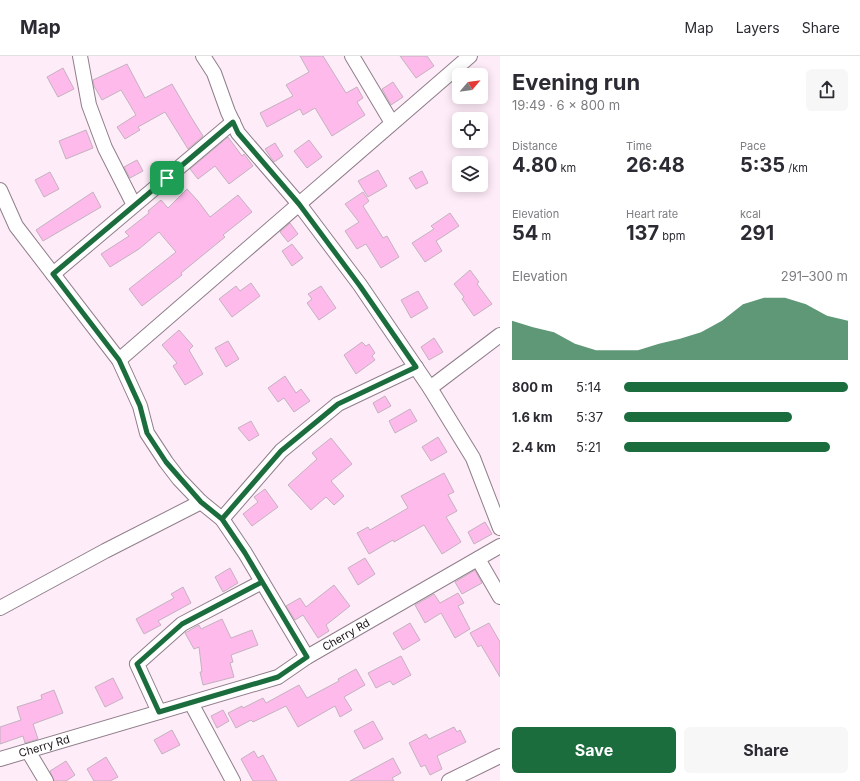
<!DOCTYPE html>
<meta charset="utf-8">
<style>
body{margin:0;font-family:Inter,sans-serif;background:#f7f7f7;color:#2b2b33;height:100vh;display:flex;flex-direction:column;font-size:15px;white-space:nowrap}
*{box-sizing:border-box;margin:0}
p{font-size:13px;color:#7c7c81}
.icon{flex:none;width:22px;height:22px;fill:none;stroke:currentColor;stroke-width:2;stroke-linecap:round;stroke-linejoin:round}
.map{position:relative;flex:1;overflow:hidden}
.drawer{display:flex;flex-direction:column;background:#fff;width:360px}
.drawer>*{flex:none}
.needle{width:26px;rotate:61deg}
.fabs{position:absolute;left:452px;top:12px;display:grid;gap:8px}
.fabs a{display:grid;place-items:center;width:36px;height:36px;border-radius:6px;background:#fff;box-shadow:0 2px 10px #0003;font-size:20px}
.pin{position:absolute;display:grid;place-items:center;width:34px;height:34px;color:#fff;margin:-17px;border-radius:8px;box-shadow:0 2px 6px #0006}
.round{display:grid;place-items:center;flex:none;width:42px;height:42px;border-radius:6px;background:#f7f7f7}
.overview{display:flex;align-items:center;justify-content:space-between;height:68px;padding:0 12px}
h1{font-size:22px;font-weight:700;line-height:30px}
.figures{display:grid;grid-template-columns:repeat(3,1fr);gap:6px;height:68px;padding:4px 12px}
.figures div{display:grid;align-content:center}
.figures b{font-size:20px;font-weight:700}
.figures small{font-size:11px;font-weight:400}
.figures p{font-size:11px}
.chart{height:112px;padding:8px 12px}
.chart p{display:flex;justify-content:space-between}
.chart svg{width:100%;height:72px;margin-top:4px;fill:#1c6d3d;opacity:.7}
.primary-button{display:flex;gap:8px;margin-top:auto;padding:8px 12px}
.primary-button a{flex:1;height:46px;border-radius:6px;background:#1c6d3d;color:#fff;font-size:16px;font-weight:700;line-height:46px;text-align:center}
.primary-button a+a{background:#f7f7f7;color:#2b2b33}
ul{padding:0 12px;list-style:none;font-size:13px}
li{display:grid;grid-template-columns:64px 48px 1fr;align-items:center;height:30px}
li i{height:10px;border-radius:5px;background:#1c6d3d}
header{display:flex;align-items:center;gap:24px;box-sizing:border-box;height:56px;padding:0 20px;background:#fff;border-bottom:1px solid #e1e1e2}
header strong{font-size:19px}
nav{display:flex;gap:22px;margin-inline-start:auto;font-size:14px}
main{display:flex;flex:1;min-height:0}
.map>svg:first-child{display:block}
.building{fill:#fdbaeb;stroke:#c4b2bf}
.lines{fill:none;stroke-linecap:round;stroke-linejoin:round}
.street-casing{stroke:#907f8b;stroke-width:16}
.street{stroke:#fff;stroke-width:14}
.route-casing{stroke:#fff;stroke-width:8}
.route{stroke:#1c6d3d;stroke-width:5}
.labels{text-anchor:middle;stroke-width:3.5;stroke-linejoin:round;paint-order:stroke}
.street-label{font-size:11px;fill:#181216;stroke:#fff}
</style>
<header>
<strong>Map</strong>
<nav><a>Map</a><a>Layers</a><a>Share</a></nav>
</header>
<main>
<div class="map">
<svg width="500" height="725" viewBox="0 0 500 725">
<rect width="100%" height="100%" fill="#feecf9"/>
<!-- building -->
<path class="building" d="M 300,0 L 323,0 L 346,37 L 357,31 L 363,42 L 357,46 L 365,59 L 332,80 L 315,52 L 303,59 L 300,53 L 267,71 L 260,57 L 293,40 L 286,29 L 309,16 Z
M 400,0 L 427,0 L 434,10 L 416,22 Z
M 127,8 L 145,42 L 172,28 L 191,61 L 203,80 L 188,93 L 165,56 L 138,71 L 140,74 L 125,83 L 117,71 L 136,59 L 121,34 L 102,44 L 94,30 L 93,24 Z
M 63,12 L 74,33 L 58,41 L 47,21 Z
M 393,26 L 403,41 L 391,49 L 382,33 Z
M 86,74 L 93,92 L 66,103 L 59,85 Z
M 228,81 L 242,100 L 244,98 L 253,110 L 229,128 L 215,110 L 198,123 L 190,113 Z
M 309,84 L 322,101 L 307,112 L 294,95 Z
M 275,87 L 283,100 L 274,106 L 265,93 Z
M 137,104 L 143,115 L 130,122 L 124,111 Z
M 378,114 L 387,130 L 368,141 L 358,125 Z
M 422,115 L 428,127 L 416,133 L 409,122 Z
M 50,116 L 59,133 L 44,141 L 35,124 Z
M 187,133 L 198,145 L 210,161 L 238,139 L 252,156 L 223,179 L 225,181 L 181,217 L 182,219 L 142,250 L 129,233 L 176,196 L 159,176 L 139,193 L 110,211 L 101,198 L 129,180 L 125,176 L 149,157 L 148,155 L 161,144 L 168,152 Z
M 93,136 L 101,151 L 43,185 L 36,174 Z
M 363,136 L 369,145 L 363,150 L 383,182 L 387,180 L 399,201 L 381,212 L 366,188 L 357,193 L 345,175 L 359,166 L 345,148 Z
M 450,157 L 459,170 L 436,185 L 442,195 L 425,206 L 412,187 L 434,173 L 431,170 Z
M 290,167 L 298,178 L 288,186 L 280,176 Z
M 292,188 L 303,202 L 292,210 L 282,195 Z
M 470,214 L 479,226 L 477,228 L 492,248 L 474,260 L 462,243 L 464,241 L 454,228 Z
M 251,227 L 260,240 L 232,261 L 219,243 L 236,230 L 240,235 Z
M 321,230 L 336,252 L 319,264 L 307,247 L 312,243 L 308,238 Z
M 418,235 L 428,252 L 411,262 L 401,244 Z
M 179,274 L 193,290 L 189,294 L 203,318 L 185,329 L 173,310 L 177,307 L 162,289 Z
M 434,282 L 443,296 L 429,304 L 421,291 Z
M 228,285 L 239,303 L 226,311 L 215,292 Z
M 362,286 L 366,290 L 369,288 L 375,297 L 372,300 L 375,304 L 356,318 L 344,299 Z
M 285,320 L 296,337 L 301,333 L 310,345 L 294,356 L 284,342 L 278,346 L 268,332 Z
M 385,340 L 391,350 L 378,357 L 373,347 Z
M 410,353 L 417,365 L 395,377 L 389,365 Z
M 251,365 L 259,379 L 249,385 L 238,372 Z
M 438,381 L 447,396 L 431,405 L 422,391 Z
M 331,382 L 352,408 L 331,425 L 344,440 L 334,449 L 326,441 L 311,454 L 288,429 L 317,403 L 312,397 Z
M 444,417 L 454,436 L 448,439 L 457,455 L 446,461 L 461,486 L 442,498 L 424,469 L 394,486 L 393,484 L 369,498 L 357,477 L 368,471 L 370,474 L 408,452 L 401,440 Z
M 265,433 L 278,451 L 252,470 L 243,458 L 258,446 L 254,441 Z
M 485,466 L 492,478 L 474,488 L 468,476 Z
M 365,502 L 375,518 L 358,529 L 348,512 Z
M 230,512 L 238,527 L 223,536 L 215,521 Z
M 475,514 L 482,527 L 462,538 L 455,526 Z
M 334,529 L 350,550 L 326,569 L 329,575 L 318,582 L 303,559 L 295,564 L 286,550 L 300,542 L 306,551 Z
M 183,531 L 191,547 L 158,565 L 161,569 L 144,578 L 136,563 L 174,542 L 171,538 Z
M 458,537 L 464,547 L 458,550 L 470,573 L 455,582 L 441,557 L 425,567 L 415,549 L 434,538 L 440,547 Z
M 222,563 L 231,582 L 252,574 L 258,589 L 231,599 L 233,606 L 230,607 L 234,621 L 203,629 L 200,616 L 202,616 L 199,591 L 194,593 L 185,577 L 199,569 L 201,573 Z
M 410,567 L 420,584 L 403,594 L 393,577 Z
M 489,567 L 500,586 L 500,621 L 481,589 L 478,591 L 470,577 Z
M 401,600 L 411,619 L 393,629 L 390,625 L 376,632 L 368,617 Z
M 356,613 L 365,629 L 344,641 L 352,654 L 340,661 L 335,650 L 298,671 L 286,650 L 253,666 L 251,664 L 236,672 L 228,657 L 242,650 L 243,652 L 263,642 L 266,647 L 299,629 L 307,642 L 339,625 L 338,623 Z
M 113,622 L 123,642 L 105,651 L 95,631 Z
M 54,634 L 63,657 L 33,668 L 38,683 L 25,687 L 23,680 L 0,688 L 0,671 L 21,664 L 17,651 L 42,643 L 41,639 Z
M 223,654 L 229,665 L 217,672 L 211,660 Z
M 373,665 L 383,683 L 364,693 L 354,675 Z
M 454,671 L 457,676 L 460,674 L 466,686 L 437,700 L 442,713 L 430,719 L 425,709 L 421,711 L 409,687 L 426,678 L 429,683 Z
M 172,674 L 180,689 L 162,698 L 154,684 Z
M 254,695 L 258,702 L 263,699 L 277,725 L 253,725 L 241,703 Z
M 106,701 L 118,721 L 110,725 L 94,725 L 87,713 Z
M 393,702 L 401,717 L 392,722 L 394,725 L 350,725 Z
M 66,705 L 75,719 L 66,725 L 54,725 L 50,715 Z"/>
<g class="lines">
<defs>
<g id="street">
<path d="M 80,0 L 89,49 L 105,92 L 134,149"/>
<path d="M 203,0 L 214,17 L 228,56 L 238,77 L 299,148 L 360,229 L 430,332 L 473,402 L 500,472"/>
<path d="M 352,0 L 392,67"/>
<path d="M 0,134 L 16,170 L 119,304 L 140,350 L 147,377 L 166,406 L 179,423 L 201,446 L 222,463 L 245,497 L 307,601"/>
<path d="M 53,218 L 233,66"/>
<path d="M 119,304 L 470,0"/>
<path d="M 430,332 L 500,279"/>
<path d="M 222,463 L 281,395 L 338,348 L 416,311"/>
<path d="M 478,503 L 500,541"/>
<path d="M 0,552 L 105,495 L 201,446"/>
<path d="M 191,647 L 233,725"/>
<path d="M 159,656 L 137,608 L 182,568 L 262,526"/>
<path d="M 28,695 L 46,725"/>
<path id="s1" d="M 0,703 L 278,621 L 307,601 L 500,490"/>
<path d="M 449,725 L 500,700"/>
</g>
</defs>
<!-- street casing -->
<use href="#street" class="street-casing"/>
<!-- street -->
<use href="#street" class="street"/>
</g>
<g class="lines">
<defs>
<path id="route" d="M 167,122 L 53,218 L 119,304 L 140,350 L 147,377 L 166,406 L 201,446 L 222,463 L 245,497 L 307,601 L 278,621 L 159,656 L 137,608 L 182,568 L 262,526 L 245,497 L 222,463 L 281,395 L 338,348 L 416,311 L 360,230 L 299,148 L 238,77 L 233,66 L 167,122"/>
</defs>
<!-- route casing -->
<use href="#route" class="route-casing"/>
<!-- route -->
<use href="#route" class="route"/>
</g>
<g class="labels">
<!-- street labels -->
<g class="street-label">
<text dy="4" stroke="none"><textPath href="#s1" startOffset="370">Cherry Rd</textPath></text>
<text dy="4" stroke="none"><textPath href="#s1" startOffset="46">Cherry Rd</textPath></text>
</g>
</g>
</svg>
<div class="fabs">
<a><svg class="needle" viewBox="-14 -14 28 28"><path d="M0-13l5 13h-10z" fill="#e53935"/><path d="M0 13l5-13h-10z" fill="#7c7c81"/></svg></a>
<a><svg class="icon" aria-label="locate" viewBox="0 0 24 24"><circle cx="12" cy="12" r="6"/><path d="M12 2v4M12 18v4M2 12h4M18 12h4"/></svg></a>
<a><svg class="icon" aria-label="layers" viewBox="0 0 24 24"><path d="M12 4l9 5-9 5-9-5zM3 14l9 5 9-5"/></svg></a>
</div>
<div class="pin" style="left:167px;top:122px;background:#1e9e55"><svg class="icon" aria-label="arrive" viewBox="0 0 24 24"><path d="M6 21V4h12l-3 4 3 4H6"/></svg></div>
</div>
<section class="drawer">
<div class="overview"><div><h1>Evening run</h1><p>19:49 · 6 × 800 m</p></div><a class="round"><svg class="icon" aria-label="share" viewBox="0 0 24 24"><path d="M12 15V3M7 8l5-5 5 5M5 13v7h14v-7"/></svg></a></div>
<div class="figures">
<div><p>Distance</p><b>4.80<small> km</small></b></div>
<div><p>Time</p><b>26:48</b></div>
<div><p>Pace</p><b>5:35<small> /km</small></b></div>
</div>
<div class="figures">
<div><p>Elevation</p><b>54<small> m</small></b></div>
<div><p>Heart rate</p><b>137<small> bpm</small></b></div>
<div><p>kcal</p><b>291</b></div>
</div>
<div class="chart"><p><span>Elevation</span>291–300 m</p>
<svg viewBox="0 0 160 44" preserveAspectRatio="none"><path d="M0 44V20L10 24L20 27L30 34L40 38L50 38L60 38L70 34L80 31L90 27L100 20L110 10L120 6L130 6L140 10L150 17L160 20V44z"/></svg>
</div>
<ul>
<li><b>800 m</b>5:14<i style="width:100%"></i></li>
<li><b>1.6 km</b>5:37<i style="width:75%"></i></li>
<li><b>2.4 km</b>5:21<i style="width:92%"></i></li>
</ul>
<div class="primary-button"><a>Save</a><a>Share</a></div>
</section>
</main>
